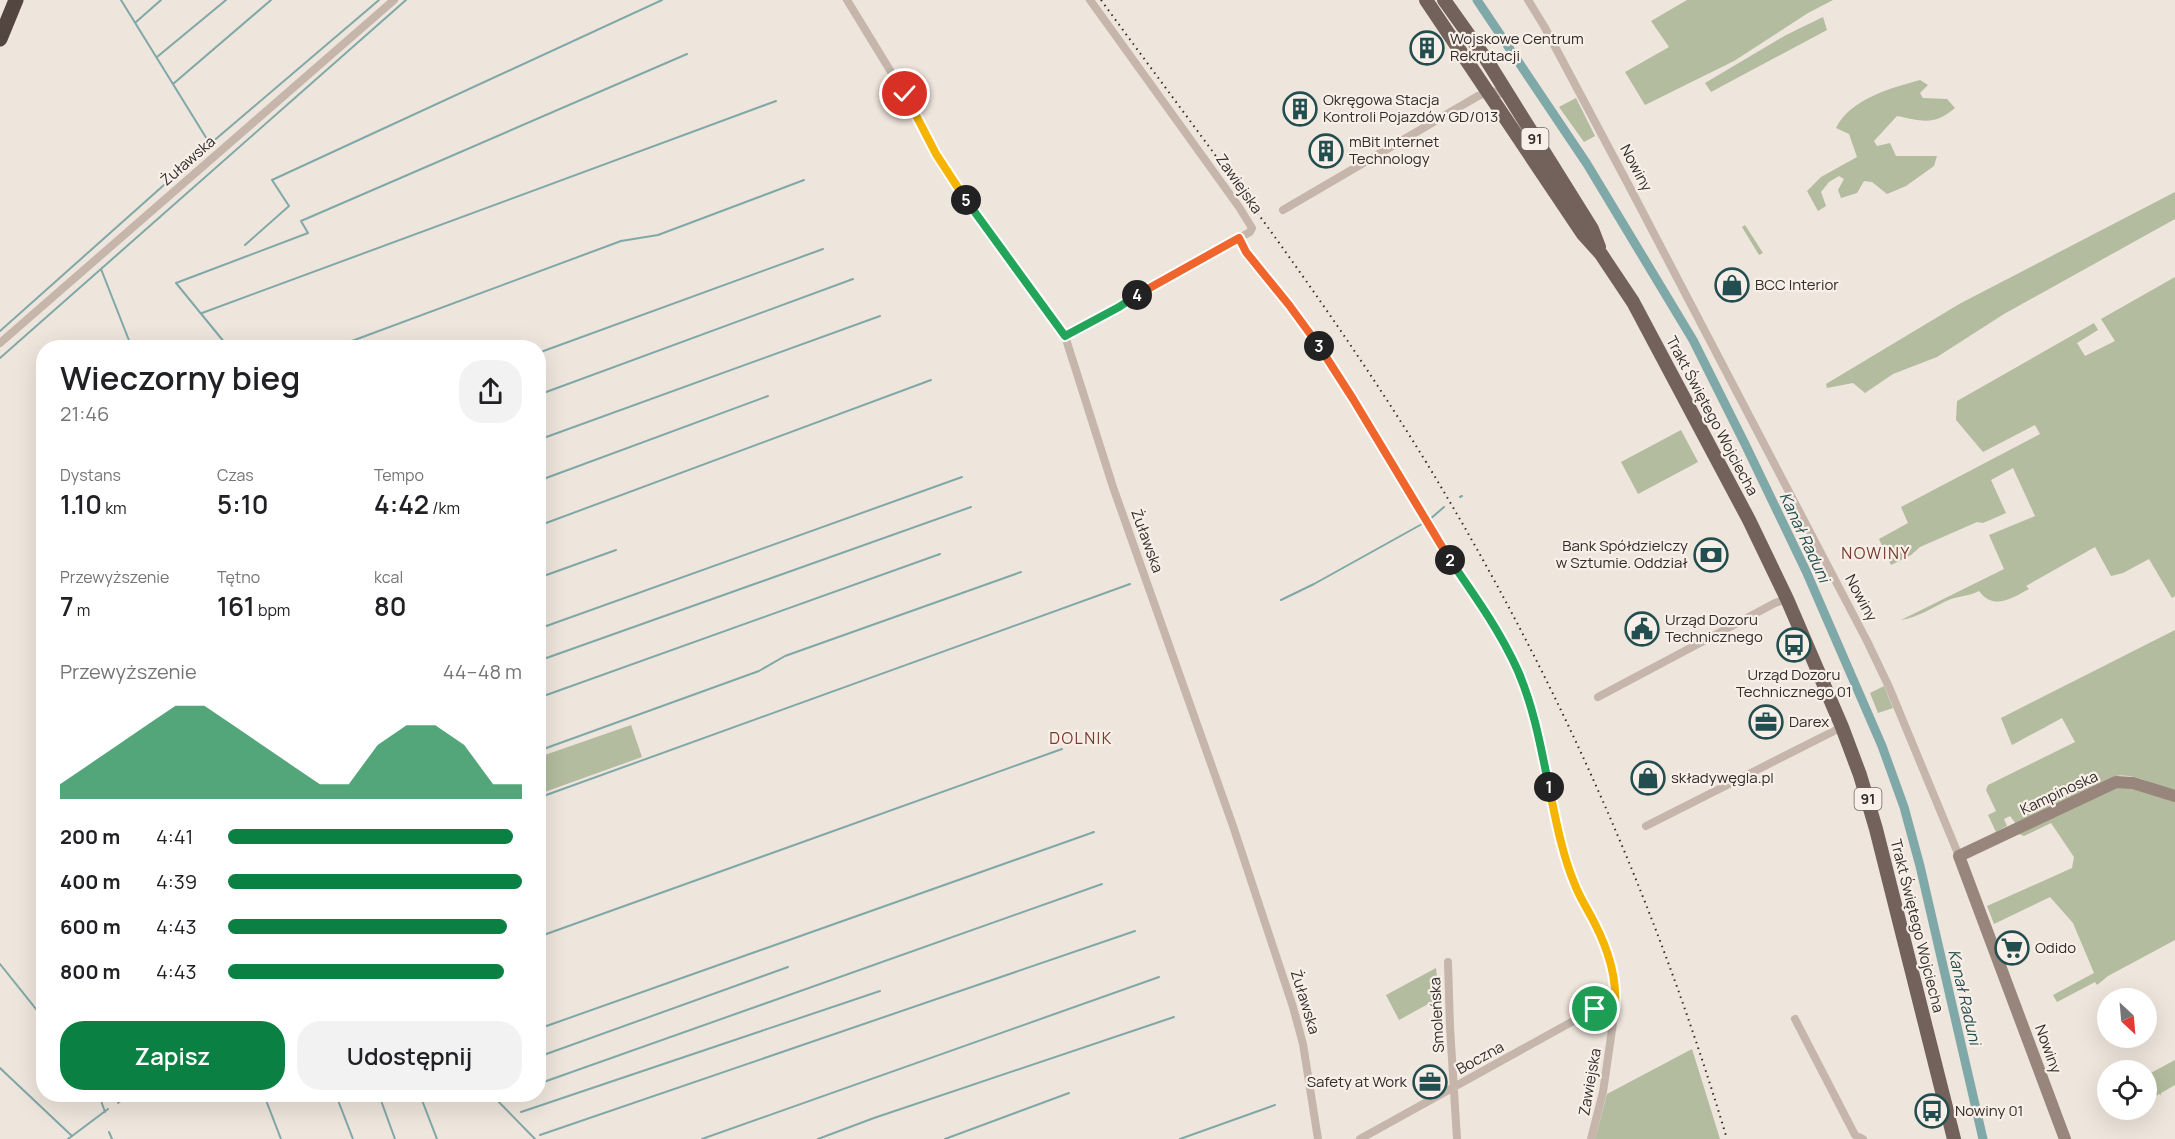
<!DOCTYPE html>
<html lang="pl">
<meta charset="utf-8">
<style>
body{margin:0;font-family:Manrope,sans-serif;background:#f2f2f2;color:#202124;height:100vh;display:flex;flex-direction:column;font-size:22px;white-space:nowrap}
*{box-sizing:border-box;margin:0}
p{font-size:20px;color:#757577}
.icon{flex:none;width:33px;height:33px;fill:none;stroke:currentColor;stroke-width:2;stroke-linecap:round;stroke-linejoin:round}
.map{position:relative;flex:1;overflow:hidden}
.side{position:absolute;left:36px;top:340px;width:510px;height:762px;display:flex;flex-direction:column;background:#fff;border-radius:24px;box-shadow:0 6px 24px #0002}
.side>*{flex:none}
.needle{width:39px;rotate:154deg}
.controls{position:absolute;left:2097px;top:988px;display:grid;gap:12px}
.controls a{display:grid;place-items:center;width:60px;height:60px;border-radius:50%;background:#fff;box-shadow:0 6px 24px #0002;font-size:30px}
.pin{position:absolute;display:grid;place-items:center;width:51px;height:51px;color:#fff;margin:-26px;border:3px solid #fff;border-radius:50%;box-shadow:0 2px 6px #0007}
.km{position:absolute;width:30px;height:30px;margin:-15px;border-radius:50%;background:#222;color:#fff;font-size:16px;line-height:30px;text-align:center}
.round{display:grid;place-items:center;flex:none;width:63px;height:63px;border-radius:24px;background:#f2f2f2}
.head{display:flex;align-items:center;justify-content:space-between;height:102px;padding:0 24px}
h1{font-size:33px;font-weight:600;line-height:45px}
.figures{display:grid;grid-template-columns:repeat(3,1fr);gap:9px;height:102px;padding:6px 24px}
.figures div{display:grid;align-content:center}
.figures b{font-size:26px;font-weight:600}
.figures small{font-size:16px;font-weight:400}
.figures p{font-size:16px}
.chart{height:168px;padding:12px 24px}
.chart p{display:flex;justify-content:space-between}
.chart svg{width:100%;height:108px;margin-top:6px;fill:#0b8043;opacity:.7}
.cta{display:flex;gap:12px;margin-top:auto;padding:12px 24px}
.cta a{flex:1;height:69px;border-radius:24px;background:#0b8043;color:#fff;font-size:24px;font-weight:600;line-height:69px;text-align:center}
.cta a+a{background:#f2f2f2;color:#202124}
ul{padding:0 24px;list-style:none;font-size:20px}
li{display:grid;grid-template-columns:96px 72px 1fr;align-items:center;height:45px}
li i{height:15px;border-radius:8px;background:#0b8043}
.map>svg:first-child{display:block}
.green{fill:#b3bc9e}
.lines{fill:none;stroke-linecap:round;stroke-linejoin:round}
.stream{stroke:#7fa8a8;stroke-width:2}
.canal{stroke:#7fa8a8;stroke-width:9}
.street{stroke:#c5b5aa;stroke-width:8}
.secondary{stroke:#98857b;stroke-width:12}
.primary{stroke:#73625b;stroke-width:14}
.highway{stroke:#534641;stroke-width:15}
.rail{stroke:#332b28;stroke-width:2;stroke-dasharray:1.5 4.5;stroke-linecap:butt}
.split-1-casing{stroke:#fff;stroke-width:12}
.split-2-casing{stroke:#fff;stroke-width:12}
.split-3-casing{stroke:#fff;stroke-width:12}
.split-4-casing{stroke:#fff;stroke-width:12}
.split-5-casing{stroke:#fff;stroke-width:12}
.split-6-casing{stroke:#fff;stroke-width:12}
.split-1{stroke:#f5b400;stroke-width:8}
.split-2{stroke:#22a559;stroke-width:8}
.split-3{stroke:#f0652b;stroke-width:8}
.split-4{stroke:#f0652b;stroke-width:8}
.split-5{stroke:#22a559;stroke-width:8}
.split-6{stroke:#f5b400;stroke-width:8}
.labels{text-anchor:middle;stroke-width:4.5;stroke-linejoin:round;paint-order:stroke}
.shield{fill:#f7efe8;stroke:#6e6662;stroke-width:1.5}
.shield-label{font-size:14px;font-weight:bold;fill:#332b28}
.poi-label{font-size:15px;fill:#332b28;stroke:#f7efe8;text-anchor:start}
.street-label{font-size:15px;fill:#332b28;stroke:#f7efe8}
.water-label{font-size:16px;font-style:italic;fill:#234e4f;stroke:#f7efe8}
.neighbourhood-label{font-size:16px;letter-spacing:1.5px;fill:#783b2c;stroke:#f7efe8}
</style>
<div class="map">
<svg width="2175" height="1139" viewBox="0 0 2175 1139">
<rect width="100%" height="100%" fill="#eee5dc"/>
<!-- green -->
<path class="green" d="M 1687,0 L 1833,0 L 1808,13 L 1734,61 L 1645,105 L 1625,72 L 1669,47 L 1651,21 Z
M 1823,17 L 1827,30 L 1711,92 L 1705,83 L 1786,35 Z
M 1920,80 L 1928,85 L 1920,93 L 1923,98 L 1947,99 L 1955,108 C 1934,126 1922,121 1897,116 L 1874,141 L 1877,146 L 1890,143 L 1896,156 L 1937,156 L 1934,166 L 1906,186 L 1887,194 L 1872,182 L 1864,181 L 1857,193 L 1841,198 L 1838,190 L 1844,179 L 1839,176 L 1829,182 L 1821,192 L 1826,206 L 1818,211 L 1807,191 L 1821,177 L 1857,157 L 1849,134 L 1836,128 C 1850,99 1891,88 1920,80 Z
M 1576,98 L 1595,136 L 1584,142 L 1559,107 Z
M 2175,192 L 2175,219 L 2004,314 L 1937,357 L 1893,374 L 1865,393 L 1853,383 L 1827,388 L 1826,384 L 1961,303 Z
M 1745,225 L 1763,253 L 1759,255 L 1742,227 Z
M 2175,277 L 2175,596 L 2172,598 L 2149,559 L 2123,573 L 2111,576 L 2095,547 L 2026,586 L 2029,589 C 2012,598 1994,611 1979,591 C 1969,596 1960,596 1951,599 C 1934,606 1918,618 1901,620 L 2004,569 L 1989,535 L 2035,516 L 2013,468 L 1991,480 L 2006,513 L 1983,523 L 1977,522 L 1920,547 L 1911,555 L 1891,565 L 1879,539 L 1908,523 L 1901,507 L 2040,434 L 2035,425 L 1983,452 L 1956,420 L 1957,401 L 2094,323 L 2098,330 L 2077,343 L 2085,356 L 2115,341 L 2101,319 Z
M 1681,430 L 1698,462 L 1638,494 L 1621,462 Z
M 2175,630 L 2175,790 C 2155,788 2138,773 2117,776 L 2016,824 L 2010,816 L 2004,819 L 2007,826 L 1996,832 L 1988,815 L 1996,811 L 1986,790 L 1988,785 L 2075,742 L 2062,718 L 2012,745 L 2001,718 Z
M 1884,686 L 1893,708 L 1878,713 L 1870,693 Z
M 631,725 L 642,757 L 539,794 L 539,757 Z
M 2124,786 L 2175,800 L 2175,940 L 2108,976 L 2097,985 L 2095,982 L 2057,1002 L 2053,995 L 2094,973 L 2073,923 L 2050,897 L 1994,924 L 1987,906 L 2072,868 L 2074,857 L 2051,823 L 2024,836 L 2019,834 L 2104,791 Z
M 1436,968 L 1439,998 L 1399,1020 L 1386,995 Z
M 1692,1049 L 1720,1139 L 1595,1139 L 1607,1094 Z
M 2175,1060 L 2175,1085 L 2161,1093 L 2161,1096 L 2160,1094 L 2147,1100 L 2147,1075 Z"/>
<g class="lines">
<!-- stream -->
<path class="stream" d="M 121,0 L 210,144
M 136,22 L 161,0
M 157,57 L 226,0
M 173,84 L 271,0
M 245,245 L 289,206 L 272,180 L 662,0
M 101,269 L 132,348
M 202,313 L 776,101
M 0,331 L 210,144 L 379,0
M 229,348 L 176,283 L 308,233 L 301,221 L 687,54
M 333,348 L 621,241 L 658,235 L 804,180
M 538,353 L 823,249
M 0,358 L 406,0
M 538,395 L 853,279
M 538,440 L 880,316
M 538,481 L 768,396
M 1460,497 L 1462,496
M 1429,520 L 1444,507
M 538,526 L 931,380
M 538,578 L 616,550
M 1281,600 L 1314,584 L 1422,524
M 538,629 L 962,477
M 538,661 L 971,507
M 538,698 L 940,554
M 538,751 L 759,671 L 785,656 L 1021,572
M 538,798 L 1130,584
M 538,937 L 1062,749
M 0,964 L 44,1019
M 538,1029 L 1094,832
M 538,1057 L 788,967
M 0,1068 L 72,1136
M 538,1084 L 1102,884
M 99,1095 L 105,1112
M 264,1095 L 281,1139
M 336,1095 L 353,1139
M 379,1095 L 395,1139
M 420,1095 L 437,1139
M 492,1095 L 535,1139
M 507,1095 L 508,1095
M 118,1103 L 128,1095
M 521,1112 L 880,991
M 109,1132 L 112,1139
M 540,1135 L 1135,931
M 68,1139 L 108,1109
M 702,1139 L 1159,977
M 818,1139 L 874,1118 L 1174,1017
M 945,1139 L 1069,1093
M 1180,1139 L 1275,1105"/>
<!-- canal -->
<path class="canal" d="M 1477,0 L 1587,164 L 1693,340 L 1745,444 L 1806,571 L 1882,746 L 1904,807 L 1920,866 L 1983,1139"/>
<!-- street -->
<path class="street" d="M 847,0 L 899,85 L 936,154 L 956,186 L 1065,336 L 1113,487 L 1233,826 L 1293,1007 L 1303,1044 L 1318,1139
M 1528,0 L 1544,26 L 1628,184 L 1867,641 L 1889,687 L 1959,856
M 1283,210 L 1478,96 L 1491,91 L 1508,95
M 1239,238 L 1246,252 L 1289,305 L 1328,359 L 1449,558 L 1506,647 L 1519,673 L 1536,727 L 1565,856 L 1576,888 L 1596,925 L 1606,951 L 1615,988 L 1614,1016 L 1603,1092 L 1591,1139
M 1065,336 L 1119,307 L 1134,296 L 1250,232 L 1252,228 L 1239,207 L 1090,0
M 0,343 L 394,0
M 1598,697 L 1775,603 L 1787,599
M 1646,826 L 1842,727
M 1448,962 L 1450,1027 L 1457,1139
M 1795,1019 L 1855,1135 L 1863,1139
M 1360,1139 L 1595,1009 L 1606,1006 L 1615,1006"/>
<!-- secondary -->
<path class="secondary" d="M 2065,1139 L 1959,856 L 2116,782 L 2133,783 L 2175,796"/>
<!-- primary -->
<path class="primary" d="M 1426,0 L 1583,234 L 1601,254 L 1633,302 L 1749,520 L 1787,599 L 1842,727 L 1860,775 L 1876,829 L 1954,1139
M 1444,0 L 1486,59 L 1592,229 L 1599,247"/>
<!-- highway -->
<path class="highway" d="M 0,39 L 16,0"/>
<!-- rail -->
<path class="rail" d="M 1101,0 C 1212,152 1328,302 1426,462 C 1555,674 1656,901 1727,1139"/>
</g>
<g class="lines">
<defs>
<path id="split-1" d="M 1549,787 C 1556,821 1562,854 1575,885 C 1580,898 1588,910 1594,922 C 1607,947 1617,978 1615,1006 L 1606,1006 L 1595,1009"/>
<path id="split-2" d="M 1450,560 C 1475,596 1500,631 1518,671 C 1534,708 1541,748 1549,787"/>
<path id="split-3" d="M 1319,346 L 1353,399 L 1450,560"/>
<path id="split-4" d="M 1137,295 L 1239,238 L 1246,252 L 1289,305 L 1319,346"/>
<path id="split-5" d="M 966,200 L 1065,336 L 1119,307 L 1137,295"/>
<path id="split-6" d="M 905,94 L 936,154 L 966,200"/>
</defs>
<!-- split-1 casing -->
<use href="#split-1" class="split-1-casing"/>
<!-- split-2 casing -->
<use href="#split-2" class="split-2-casing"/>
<!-- split-3 casing -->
<use href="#split-3" class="split-3-casing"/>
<!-- split-4 casing -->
<use href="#split-4" class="split-4-casing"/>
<!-- split-5 casing -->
<use href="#split-5" class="split-5-casing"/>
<!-- split-6 casing -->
<use href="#split-6" class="split-6-casing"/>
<!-- split-1 -->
<use href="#split-1" class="split-1"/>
<!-- split-2 -->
<use href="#split-2" class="split-2"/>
<!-- split-3 -->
<use href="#split-3" class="split-3"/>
<!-- split-4 -->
<use href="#split-4" class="split-4"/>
<!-- split-5 -->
<use href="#split-5" class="split-5"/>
<!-- split-6 -->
<use href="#split-6" class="split-6"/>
</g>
<!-- icons -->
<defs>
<symbol id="building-ring" viewBox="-11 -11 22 22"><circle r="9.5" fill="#f7efe8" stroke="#234e4f" stroke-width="1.5"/><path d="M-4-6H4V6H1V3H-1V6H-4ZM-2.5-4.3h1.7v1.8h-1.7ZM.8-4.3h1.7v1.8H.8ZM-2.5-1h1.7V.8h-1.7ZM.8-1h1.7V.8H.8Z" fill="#234e4f"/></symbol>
<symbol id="shop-ring" viewBox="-11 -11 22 22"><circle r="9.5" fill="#f7efe8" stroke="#234e4f" stroke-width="1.5"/><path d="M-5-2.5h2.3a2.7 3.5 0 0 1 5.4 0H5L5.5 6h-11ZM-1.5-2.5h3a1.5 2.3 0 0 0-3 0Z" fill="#234e4f"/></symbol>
<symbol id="bank-ring" viewBox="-11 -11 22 22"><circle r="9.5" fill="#f7efe8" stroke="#234e4f" stroke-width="1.5"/><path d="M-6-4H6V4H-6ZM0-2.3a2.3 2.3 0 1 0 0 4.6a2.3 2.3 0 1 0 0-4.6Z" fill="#234e4f"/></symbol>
<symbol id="civic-ring" viewBox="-11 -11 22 22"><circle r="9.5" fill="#f7efe8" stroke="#234e4f" stroke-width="1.5"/><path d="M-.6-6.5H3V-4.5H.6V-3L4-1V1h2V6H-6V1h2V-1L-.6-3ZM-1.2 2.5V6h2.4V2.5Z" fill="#234e4f"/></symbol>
<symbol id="bus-ring" viewBox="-11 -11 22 22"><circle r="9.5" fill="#f7efe8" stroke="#234e4f" stroke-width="1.5"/><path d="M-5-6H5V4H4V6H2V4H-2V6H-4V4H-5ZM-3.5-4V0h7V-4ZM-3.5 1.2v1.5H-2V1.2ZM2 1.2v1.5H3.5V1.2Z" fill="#234e4f"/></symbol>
<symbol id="office-ring" viewBox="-11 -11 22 22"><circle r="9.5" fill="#f7efe8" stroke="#234e4f" stroke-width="1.5"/><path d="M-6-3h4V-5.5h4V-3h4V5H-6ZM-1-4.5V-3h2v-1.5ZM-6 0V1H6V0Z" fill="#234e4f"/></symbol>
<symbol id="supermarket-ring" viewBox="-11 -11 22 22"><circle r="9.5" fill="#f7efe8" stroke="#234e4f" stroke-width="1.5"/><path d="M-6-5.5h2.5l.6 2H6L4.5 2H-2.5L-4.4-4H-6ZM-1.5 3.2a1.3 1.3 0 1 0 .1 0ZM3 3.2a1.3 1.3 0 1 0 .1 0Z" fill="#234e4f"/></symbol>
</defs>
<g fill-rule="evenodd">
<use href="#building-ring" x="1408" y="29" width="38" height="38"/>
<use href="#building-ring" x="1281" y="90" width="38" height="38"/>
<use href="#building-ring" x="1307" y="132" width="38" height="38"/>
<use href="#shop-ring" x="1713" y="266" width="38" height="38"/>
<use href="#bank-ring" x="1692" y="536" width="38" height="38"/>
<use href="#civic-ring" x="1623" y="610" width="38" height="38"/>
<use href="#bus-ring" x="1775" y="626" width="38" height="38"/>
<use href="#office-ring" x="1747" y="703" width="38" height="38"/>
<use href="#shop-ring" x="1629" y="759" width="38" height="38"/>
<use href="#supermarket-ring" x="1993" y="929" width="38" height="38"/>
<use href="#office-ring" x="1411" y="1063" width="38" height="38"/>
<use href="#bus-ring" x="1913" y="1092" width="38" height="38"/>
</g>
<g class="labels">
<!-- shield labels -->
<g class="shield">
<rect x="1521.5" y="128" width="27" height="22" rx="4.5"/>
<rect x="1854.5" y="788" width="27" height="22" rx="4.5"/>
</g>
<g class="shield-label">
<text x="1535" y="144">91</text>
<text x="1868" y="804">91</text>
</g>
<!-- poi labels -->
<g class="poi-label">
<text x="1450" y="44">Wojskowe Centrum<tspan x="1450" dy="17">Rekrutacji</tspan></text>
<text x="1323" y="105">Okręgowa Stacja<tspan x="1323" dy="17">Kontroli Pojazdów GD/013</tspan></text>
<text x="1349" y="147">mBit Internet<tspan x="1349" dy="17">Technology</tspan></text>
<text x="1755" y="290">BCC Interior</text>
<text x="1688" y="551" text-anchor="end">Bank Spółdzielczy<tspan x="1688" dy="17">w Sztumie. Oddział</tspan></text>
<text x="1665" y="625">Urząd Dozoru<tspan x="1665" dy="17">Technicznego</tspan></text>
<text x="1794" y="680" text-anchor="middle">Urząd Dozoru<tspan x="1794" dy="17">Technicznego 01</tspan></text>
<text x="1789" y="727">Darex</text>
<text x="1671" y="783">składywęgla.pl</text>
<text x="2035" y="953">Odido</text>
<text x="1407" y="1087" text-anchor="end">Safety at Work</text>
<text x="1955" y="1116">Nowiny 01</text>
</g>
<!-- street labels -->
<g class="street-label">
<text transform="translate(188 161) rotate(-41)" y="5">Żuławska</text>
<text transform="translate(1636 168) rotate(62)" y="5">Nowiny</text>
<text transform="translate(1239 184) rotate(55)" y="5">Zawiejska</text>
<text transform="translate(1712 416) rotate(62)" y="5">Trakt Świętego Wojciecha</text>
<text transform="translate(1147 541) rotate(70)" y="5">Żuławska</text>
<text transform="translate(1861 598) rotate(62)" y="5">Nowiny</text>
<text transform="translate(2059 793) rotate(-25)" y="5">Kampinoska</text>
<text transform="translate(1917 926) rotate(76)" y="5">Trakt Świętego Wojciecha</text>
<text transform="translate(1305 1002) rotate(73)" y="5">Żuławska</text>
<text transform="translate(1437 1015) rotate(-93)" y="5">Smoleńska</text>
<text transform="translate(2048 1049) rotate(70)" y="5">Nowiny</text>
<text transform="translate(1480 1058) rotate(-29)" y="5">Boczna</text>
<text transform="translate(1590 1082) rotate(-80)" y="5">Zawiejska</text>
</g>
<!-- water labels -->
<g class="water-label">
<text transform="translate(1805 537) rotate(65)" y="6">Kanał Raduni</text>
<text transform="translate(1965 997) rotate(77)" y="6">Kanał Raduni</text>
</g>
<!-- neighbourhood labels -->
<g class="neighbourhood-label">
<text x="1876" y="559">NOWINY</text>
<text x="1081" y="744">DOLNIK</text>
</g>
</g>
</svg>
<div class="controls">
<a><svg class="needle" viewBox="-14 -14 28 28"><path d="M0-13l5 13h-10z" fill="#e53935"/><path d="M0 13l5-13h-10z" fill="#757577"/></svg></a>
<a><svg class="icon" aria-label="locate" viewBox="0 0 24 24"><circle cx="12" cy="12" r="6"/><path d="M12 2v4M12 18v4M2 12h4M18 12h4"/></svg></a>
</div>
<div class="pin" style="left:1595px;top:1009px;background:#1e9e55"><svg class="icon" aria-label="arrive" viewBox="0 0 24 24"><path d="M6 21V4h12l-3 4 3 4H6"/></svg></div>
<div class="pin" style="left:905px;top:94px;background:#d93025"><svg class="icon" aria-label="check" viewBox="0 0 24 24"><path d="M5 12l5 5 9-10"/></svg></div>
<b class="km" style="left:1549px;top:787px">1</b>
<b class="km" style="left:1450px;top:560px">2</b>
<b class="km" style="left:1319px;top:346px">3</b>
<b class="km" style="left:1137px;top:295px">4</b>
<b class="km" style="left:966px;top:200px">5</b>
<section class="side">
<div class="head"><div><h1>Wieczorny bieg</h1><p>21:46</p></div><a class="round"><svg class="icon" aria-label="share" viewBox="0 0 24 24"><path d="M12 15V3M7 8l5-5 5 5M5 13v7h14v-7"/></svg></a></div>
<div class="figures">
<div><p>Dystans</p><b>1.10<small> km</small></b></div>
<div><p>Czas</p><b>5:10</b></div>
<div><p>Tempo</p><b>4:42<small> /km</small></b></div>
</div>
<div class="figures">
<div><p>Przewyższenie</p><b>7<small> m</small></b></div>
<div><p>Tętno</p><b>161<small> bpm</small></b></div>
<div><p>kcal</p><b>80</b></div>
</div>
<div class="chart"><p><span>Przewyższenie</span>44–48 m</p>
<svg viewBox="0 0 160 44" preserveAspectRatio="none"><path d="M0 44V38L10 30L20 22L30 14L40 6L50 6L60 14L70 22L80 30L90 38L100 38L110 22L120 14L130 14L140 22L150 38L160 38V44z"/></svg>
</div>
<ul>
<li><b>200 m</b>4:41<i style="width:97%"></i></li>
<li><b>400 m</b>4:39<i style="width:100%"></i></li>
<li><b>600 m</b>4:43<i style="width:95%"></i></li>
<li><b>800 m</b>4:43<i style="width:94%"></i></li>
</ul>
<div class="cta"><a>Zapisz</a><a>Udostępnij</a></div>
</section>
</div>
